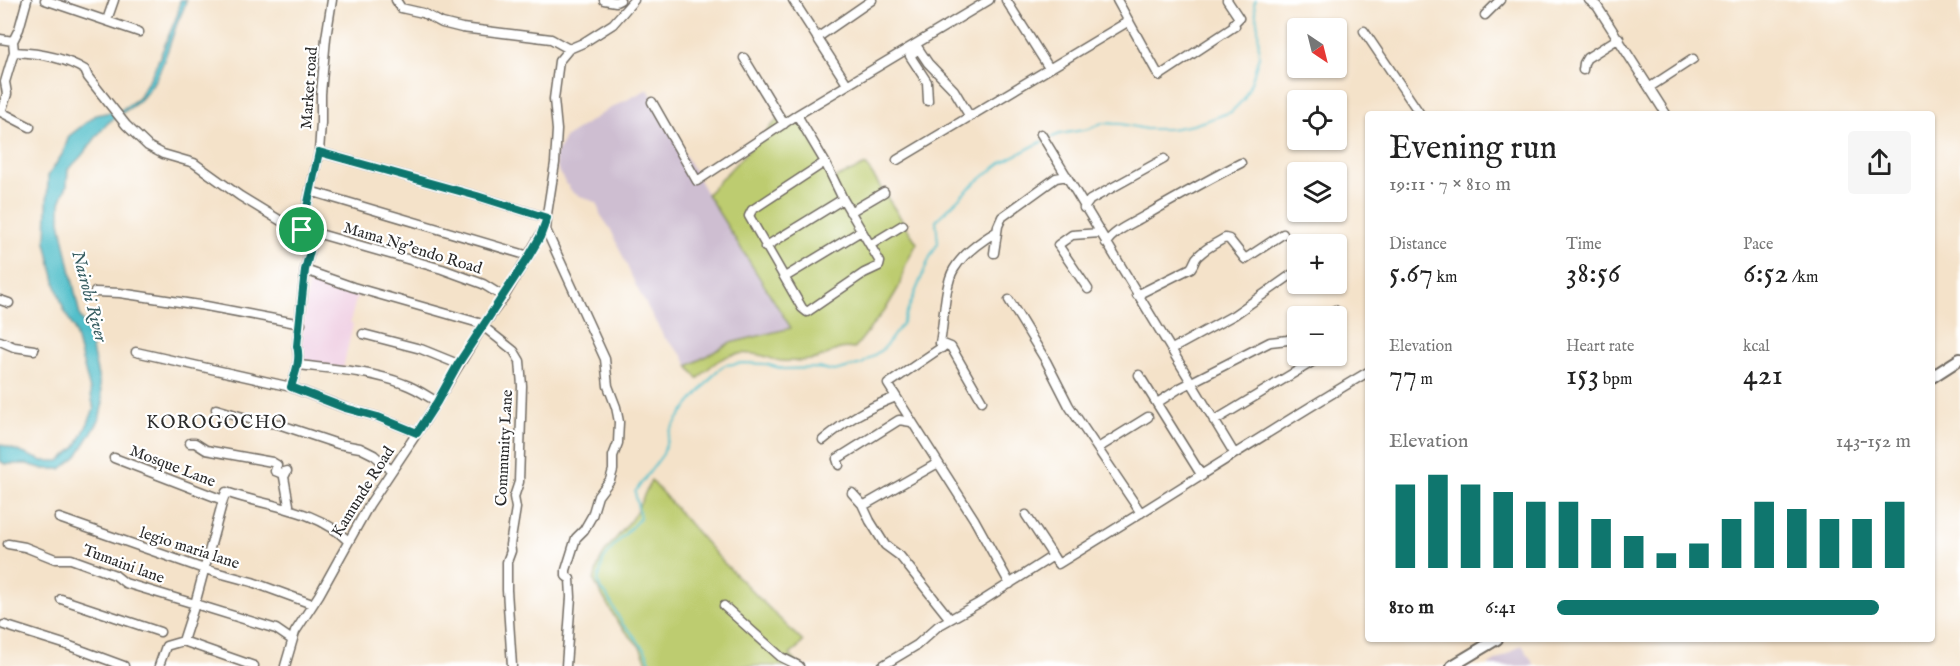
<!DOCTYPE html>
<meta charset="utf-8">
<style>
body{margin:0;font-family:"IM FELL English",serif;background:#f6f6f6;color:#222;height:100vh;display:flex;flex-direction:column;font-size:22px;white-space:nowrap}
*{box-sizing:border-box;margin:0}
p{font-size:20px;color:#767676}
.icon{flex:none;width:33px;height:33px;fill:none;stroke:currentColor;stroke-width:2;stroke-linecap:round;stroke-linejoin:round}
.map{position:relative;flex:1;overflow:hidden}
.drawer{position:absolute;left:1365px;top:111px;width:570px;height:531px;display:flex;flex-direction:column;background:#fff;border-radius:6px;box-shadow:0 2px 4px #0004}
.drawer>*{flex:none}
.needle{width:39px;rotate:145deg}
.fabs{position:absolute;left:1287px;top:18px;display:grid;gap:12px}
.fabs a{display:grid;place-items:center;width:60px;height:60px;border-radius:6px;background:#fff;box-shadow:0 2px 4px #0004;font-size:30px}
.pin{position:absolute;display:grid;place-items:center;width:51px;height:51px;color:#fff;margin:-26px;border:3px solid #fff;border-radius:50%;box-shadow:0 2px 6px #0007}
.round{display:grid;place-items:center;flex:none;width:63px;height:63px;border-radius:6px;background:#f6f6f6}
.summary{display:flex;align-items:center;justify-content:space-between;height:102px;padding:0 24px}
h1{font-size:33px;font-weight:600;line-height:45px}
.figures{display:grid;grid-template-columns:repeat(3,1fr);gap:9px;height:102px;padding:6px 24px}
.figures div{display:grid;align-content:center}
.figures b{font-size:30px;font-weight:600}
.figures small{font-size:16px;font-weight:400}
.figures p{font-size:16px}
.chart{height:168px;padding:12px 24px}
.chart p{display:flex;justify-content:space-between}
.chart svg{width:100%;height:108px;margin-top:6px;stroke:#0f766e;stroke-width:6}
ul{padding:0 24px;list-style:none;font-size:20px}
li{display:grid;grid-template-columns:96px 72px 1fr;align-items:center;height:45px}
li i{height:15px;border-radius:8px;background:#0f766e}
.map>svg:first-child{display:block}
.built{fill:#f0d0e4}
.industrial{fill:#cebed1}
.green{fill:#bdcc6f;stroke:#747c4d;stroke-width:1.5}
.water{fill:#52bfca;stroke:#3e757a;stroke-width:1.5}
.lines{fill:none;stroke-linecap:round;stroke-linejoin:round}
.stream{stroke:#52bfca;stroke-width:2}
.minor-casing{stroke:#716b62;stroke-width:11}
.tertiary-casing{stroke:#716b62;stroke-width:14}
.minor{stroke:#fff;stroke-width:8}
.tertiary{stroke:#fff;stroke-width:10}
.route-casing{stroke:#fff;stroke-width:12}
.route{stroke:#0f766e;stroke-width:8}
.labels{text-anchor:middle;stroke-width:4.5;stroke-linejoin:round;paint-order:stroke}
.street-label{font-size:16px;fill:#2b2b2b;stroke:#fff}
.water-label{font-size:18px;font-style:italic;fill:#395f63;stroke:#fff}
.neighbourhood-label{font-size:18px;letter-spacing:1.5px;fill:#2b2b2b;stroke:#fff}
</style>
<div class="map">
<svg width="1960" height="666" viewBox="0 0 1960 666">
<rect width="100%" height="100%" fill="#fff"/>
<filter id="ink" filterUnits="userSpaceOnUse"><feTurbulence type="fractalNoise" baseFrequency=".0167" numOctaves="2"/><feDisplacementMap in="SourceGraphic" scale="12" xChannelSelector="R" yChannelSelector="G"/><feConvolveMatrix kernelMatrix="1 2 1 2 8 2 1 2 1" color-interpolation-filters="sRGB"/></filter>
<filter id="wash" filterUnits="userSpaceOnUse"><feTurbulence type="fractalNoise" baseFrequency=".008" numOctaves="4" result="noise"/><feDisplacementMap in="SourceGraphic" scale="24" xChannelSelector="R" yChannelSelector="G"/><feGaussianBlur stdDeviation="1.35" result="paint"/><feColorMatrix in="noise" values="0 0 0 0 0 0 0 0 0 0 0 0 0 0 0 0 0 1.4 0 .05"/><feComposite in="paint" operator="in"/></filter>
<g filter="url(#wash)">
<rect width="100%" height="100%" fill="#f4e2c9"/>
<!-- built -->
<path class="built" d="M 309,277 L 358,292 L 350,322 L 353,324 L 343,368 L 299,361 Z"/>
<!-- industrial -->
<path class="industrial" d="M 648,89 L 707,194 L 791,328 L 730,343 L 688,366 L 683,356 L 664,337 L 636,286 L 611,230 L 600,214 L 597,203 L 573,193 L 559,173 L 554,157 L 566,137 L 609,109 Z
M 1522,645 L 1535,666 L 1487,666 L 1494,662 Z"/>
<!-- green -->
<path class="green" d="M 782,115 L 805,125 L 831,180 L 866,165 L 917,243 L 906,264 L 899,287 L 887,307 L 854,349 C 833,345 828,359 810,360 C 801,361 791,362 782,361 C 776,361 770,358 764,356 C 733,349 717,357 698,379 L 688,366 L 730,343 L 791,328 L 707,194 Z
M 651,480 L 722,561 L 803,642 L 790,655 L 800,666 L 649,666 L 640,647 L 618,623 L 594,581 C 600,549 615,543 632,518 C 640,507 645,492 651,480 Z"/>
<!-- water -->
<path class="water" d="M 180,0 L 186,0 C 185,8 181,14 178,21 C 168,47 162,76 143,97 C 133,109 118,113 107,124 C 92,140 86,155 68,169 L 67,185 L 60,203 L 60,221 L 80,316 L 89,335 L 99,381 L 103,402 L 99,421 L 77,456 L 61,469 L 44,469 L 27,464 L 5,464 L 0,461 L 0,444 L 43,461 L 60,461 L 76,447 L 88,423 L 94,409 L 90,390 L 74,329 L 64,310 L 56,286 L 46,242 L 48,176 L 63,153 L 69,136 L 96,115 L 121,110 L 138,98 L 150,78 L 159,59 L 178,13 Z"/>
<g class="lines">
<!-- stream -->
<path class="stream" d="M 1048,139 L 1060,134 L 1089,129 L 1102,123 L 1121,124 L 1146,129 L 1170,129 L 1193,125 L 1231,112 L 1244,99 L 1252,80 L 1259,56 L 1258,27 L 1254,4 L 1256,0
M 652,666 L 646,652 L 631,632 L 623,625 L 606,594 L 601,590 L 598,581 L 603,561 L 613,547 L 640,518 L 635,492 L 663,454 L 670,431 L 682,413 L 716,372 L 725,365 L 743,363 L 765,364 L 784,369 L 818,368 L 834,371 L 862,364 L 884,348 L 902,324 L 930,257 L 938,243 L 936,220 L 975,183 L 1001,163 L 1043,141"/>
</g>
</g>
<g filter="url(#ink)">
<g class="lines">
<defs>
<path id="minor" d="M 45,0 L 139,32
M 396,0 L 401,8 L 423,13 L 442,23 L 462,28 L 551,39 L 569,49
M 604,0 L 616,2 L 620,0
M 793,0 L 847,84
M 1006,0 L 1049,68
M 1117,0 L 1159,76 L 1235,26 L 1234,23 L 1239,18 L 1227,0
M 1589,0 L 1597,6 L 1666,114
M 1485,15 L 1500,0
M 107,20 L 114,0
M 1364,31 L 1420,114
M 817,38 L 872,0
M 0,39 L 13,41 L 14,52 C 39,53 64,57 85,70 L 88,77 L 126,125 L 148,146 L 163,154 L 194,163 L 240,196 L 281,221 L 302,229 L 442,269 L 483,284 L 504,297
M 13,41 L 19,29 L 27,0
M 916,45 L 928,63 L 954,90 L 970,117
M 918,49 L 910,56 L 927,82 L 928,101
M 14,52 L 5,82 L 7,94 L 1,112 L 30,127
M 744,58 L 784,124
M 1583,70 L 1584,63 L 1587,58 L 1619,38
M 1650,87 L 1693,59
M 652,102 L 697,181 L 797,115
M 1041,134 L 1234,453
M 319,152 L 477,196 L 547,218 L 546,230 L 605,359 L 608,386 L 616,407 L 619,422 L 618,443 L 613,456 L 613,470 L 610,480 L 598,496 L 592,516 L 584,530 L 576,538 L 566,570 L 566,576 L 570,579 L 571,597 L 566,666
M 897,160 L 1129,21
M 825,162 L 752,210 L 749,216 L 802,308 L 807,312 L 864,273 L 879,266 L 880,262 L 843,199 L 825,162 L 797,115 L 989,0
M 310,191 L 529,256
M 1084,208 L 1090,200 L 1164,159
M 850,212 L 884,192
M 1106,243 C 1114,231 1129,225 1141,218 C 1174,199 1207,180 1241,163
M 870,245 L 903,225
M 765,247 L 843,199
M 994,253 L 998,226 L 1002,217 L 1056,178 L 1067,176
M 305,270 L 353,287 L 479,323 L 514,351 L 520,361 L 522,386 L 519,482 L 514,497 L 516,508 L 510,545 L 511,551 L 507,562 L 507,590 L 512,666
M 785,277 L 861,231
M 1088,289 L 1058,245 L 1072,235 L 1100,233
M 95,292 L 120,293 L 206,306 L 301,324
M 1137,295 L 1191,268 C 1195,263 1194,259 1199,255 C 1206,248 1216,243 1225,238 L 1229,239 L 1245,259 L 1283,234
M 0,300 L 9,303
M 1009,300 L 1046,361 L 1069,406 L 1141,513
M 1325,316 L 1335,310
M 363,334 L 421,349 L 458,364
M 0,341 L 14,347 L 34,350
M 941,343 L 951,347 L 982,401
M 945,345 L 888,384 L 974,519 L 1010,584
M 942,348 L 945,345 L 940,343 C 944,324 944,285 954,269 C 963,254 981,241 996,232
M 1172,349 L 1234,315 L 1298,270
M 136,352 L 291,387 L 345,408 L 378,417 L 417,433
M 298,365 C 333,369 371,371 404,384 C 416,388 427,396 437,402
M 1139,375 L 1202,476
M 291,387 C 295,374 301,361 297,347 L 305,270 L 310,251 L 302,229 L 319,152 L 321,123 L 321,94 L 326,38 L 332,0
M 1157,403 L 1180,388 L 1270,342 L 1288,340 L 1298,333
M 216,409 L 256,421 L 278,424 L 338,444 L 360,448 L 374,455 L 391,470
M 1214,421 L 1322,356
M 823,440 C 847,420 867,408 896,397
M 190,443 L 195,443 L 206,450 L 272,462 L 277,465 L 275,471 L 280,473 L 287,471 L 284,477 L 289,505 L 286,508
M 1098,448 L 1148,417
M 114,458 L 223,500 L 226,492 C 267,507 316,508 348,541
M 839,465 L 837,459 L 899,420 L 911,422
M 852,493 L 862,504 L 870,521 L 885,545 L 900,556 L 950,619
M 863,506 L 938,463
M 1026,515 L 1053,556
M 59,518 L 204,569 L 252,582 L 312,604
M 8,544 L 25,547 L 55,559 L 71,559 L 115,575 L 125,583 L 195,604
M 61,599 L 160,632
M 195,604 L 276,629 L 292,640
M 724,606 L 781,657 L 799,666
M 4,625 L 67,645 L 124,666
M 183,641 L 254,666
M 159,666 L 166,646 L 183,641 L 195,604 L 223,500
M 285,666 L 295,632 L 319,595 L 369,505 L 425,421 L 483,326 L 504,297 L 545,227 L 555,163 L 557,130 L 554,99 L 559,61 L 569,49 L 583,43 L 613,24 L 634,0
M 882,666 L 917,645 L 938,626 L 979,603 L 1053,556 L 1058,564 C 1162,501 1263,434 1368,372"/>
<path id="tertiary" d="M 1932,377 L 1960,359
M 1452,666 L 1497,639"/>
</defs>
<!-- minor casing -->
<use href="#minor" class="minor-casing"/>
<!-- tertiary casing -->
<use href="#tertiary" class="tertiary-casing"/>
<!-- minor -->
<use href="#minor" class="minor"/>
<!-- tertiary -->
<use href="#tertiary" class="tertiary"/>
</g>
</g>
<g class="lines" filter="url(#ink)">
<defs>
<path id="route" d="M 319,152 L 477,196 L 547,218 L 540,237 L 529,256 L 458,364 L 437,402 L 417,433 L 378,417 L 345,408 L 291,387 C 295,374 301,360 297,346 L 305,270 L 310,251 L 302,230 Z"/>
</defs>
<!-- route casing -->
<use href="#route" class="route-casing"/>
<!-- route -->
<use href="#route" class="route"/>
</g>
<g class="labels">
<!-- street labels -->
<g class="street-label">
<text transform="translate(308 88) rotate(-86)" y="6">Market road</text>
<text transform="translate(413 247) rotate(17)" y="6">Mama Ng'endo Road</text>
<text transform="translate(503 448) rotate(-87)" y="6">Community Lane</text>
<text transform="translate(173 465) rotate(21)" y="6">Mosque Lane</text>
<text transform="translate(362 491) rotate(-58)" y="6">Kamunde Road</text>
<text transform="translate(190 547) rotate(18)" y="6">legio maria lane</text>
<text transform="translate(124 563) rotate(20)" y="6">Tumaini lane</text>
</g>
<!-- water labels -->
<g class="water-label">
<text transform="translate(90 296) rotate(75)" y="6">Nairobi River</text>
</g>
<!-- neighbourhood labels -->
<g class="neighbourhood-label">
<text x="217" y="428">KOROGOCHO</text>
</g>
</g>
</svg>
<div class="fabs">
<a><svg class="needle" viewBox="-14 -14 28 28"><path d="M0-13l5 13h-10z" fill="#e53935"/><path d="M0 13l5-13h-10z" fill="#767676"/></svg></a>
<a><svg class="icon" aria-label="locate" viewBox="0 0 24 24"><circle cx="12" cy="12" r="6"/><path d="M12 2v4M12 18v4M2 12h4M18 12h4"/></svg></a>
<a><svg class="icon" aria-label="layers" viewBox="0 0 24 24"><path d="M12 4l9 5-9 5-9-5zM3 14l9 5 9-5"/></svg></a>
<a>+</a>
<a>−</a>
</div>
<div class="pin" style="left:302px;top:230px;background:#1e9e55"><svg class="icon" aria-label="arrive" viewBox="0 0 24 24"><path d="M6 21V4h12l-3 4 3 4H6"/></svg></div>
<section class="drawer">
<div class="summary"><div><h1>Evening run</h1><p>19:11 · 7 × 810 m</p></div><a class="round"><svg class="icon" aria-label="share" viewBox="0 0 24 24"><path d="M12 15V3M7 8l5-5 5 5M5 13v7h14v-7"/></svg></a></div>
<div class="figures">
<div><p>Distance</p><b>5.67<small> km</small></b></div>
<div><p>Time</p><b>38:56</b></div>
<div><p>Pace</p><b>6:52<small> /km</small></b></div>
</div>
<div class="figures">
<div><p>Elevation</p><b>77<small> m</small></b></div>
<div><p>Heart rate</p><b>153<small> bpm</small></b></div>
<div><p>kcal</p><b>421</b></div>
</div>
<div class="chart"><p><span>Elevation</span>143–152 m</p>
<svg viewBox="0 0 160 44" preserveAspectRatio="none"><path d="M5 44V10M15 44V6M25 44V10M35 44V13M45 44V17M55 44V17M65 44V24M75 44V31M85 44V38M95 44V34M105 44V24M115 44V17M125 44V20M135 44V24M145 44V24M155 44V17"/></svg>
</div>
<ul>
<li><b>810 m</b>6:41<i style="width:91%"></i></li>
</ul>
</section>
</div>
